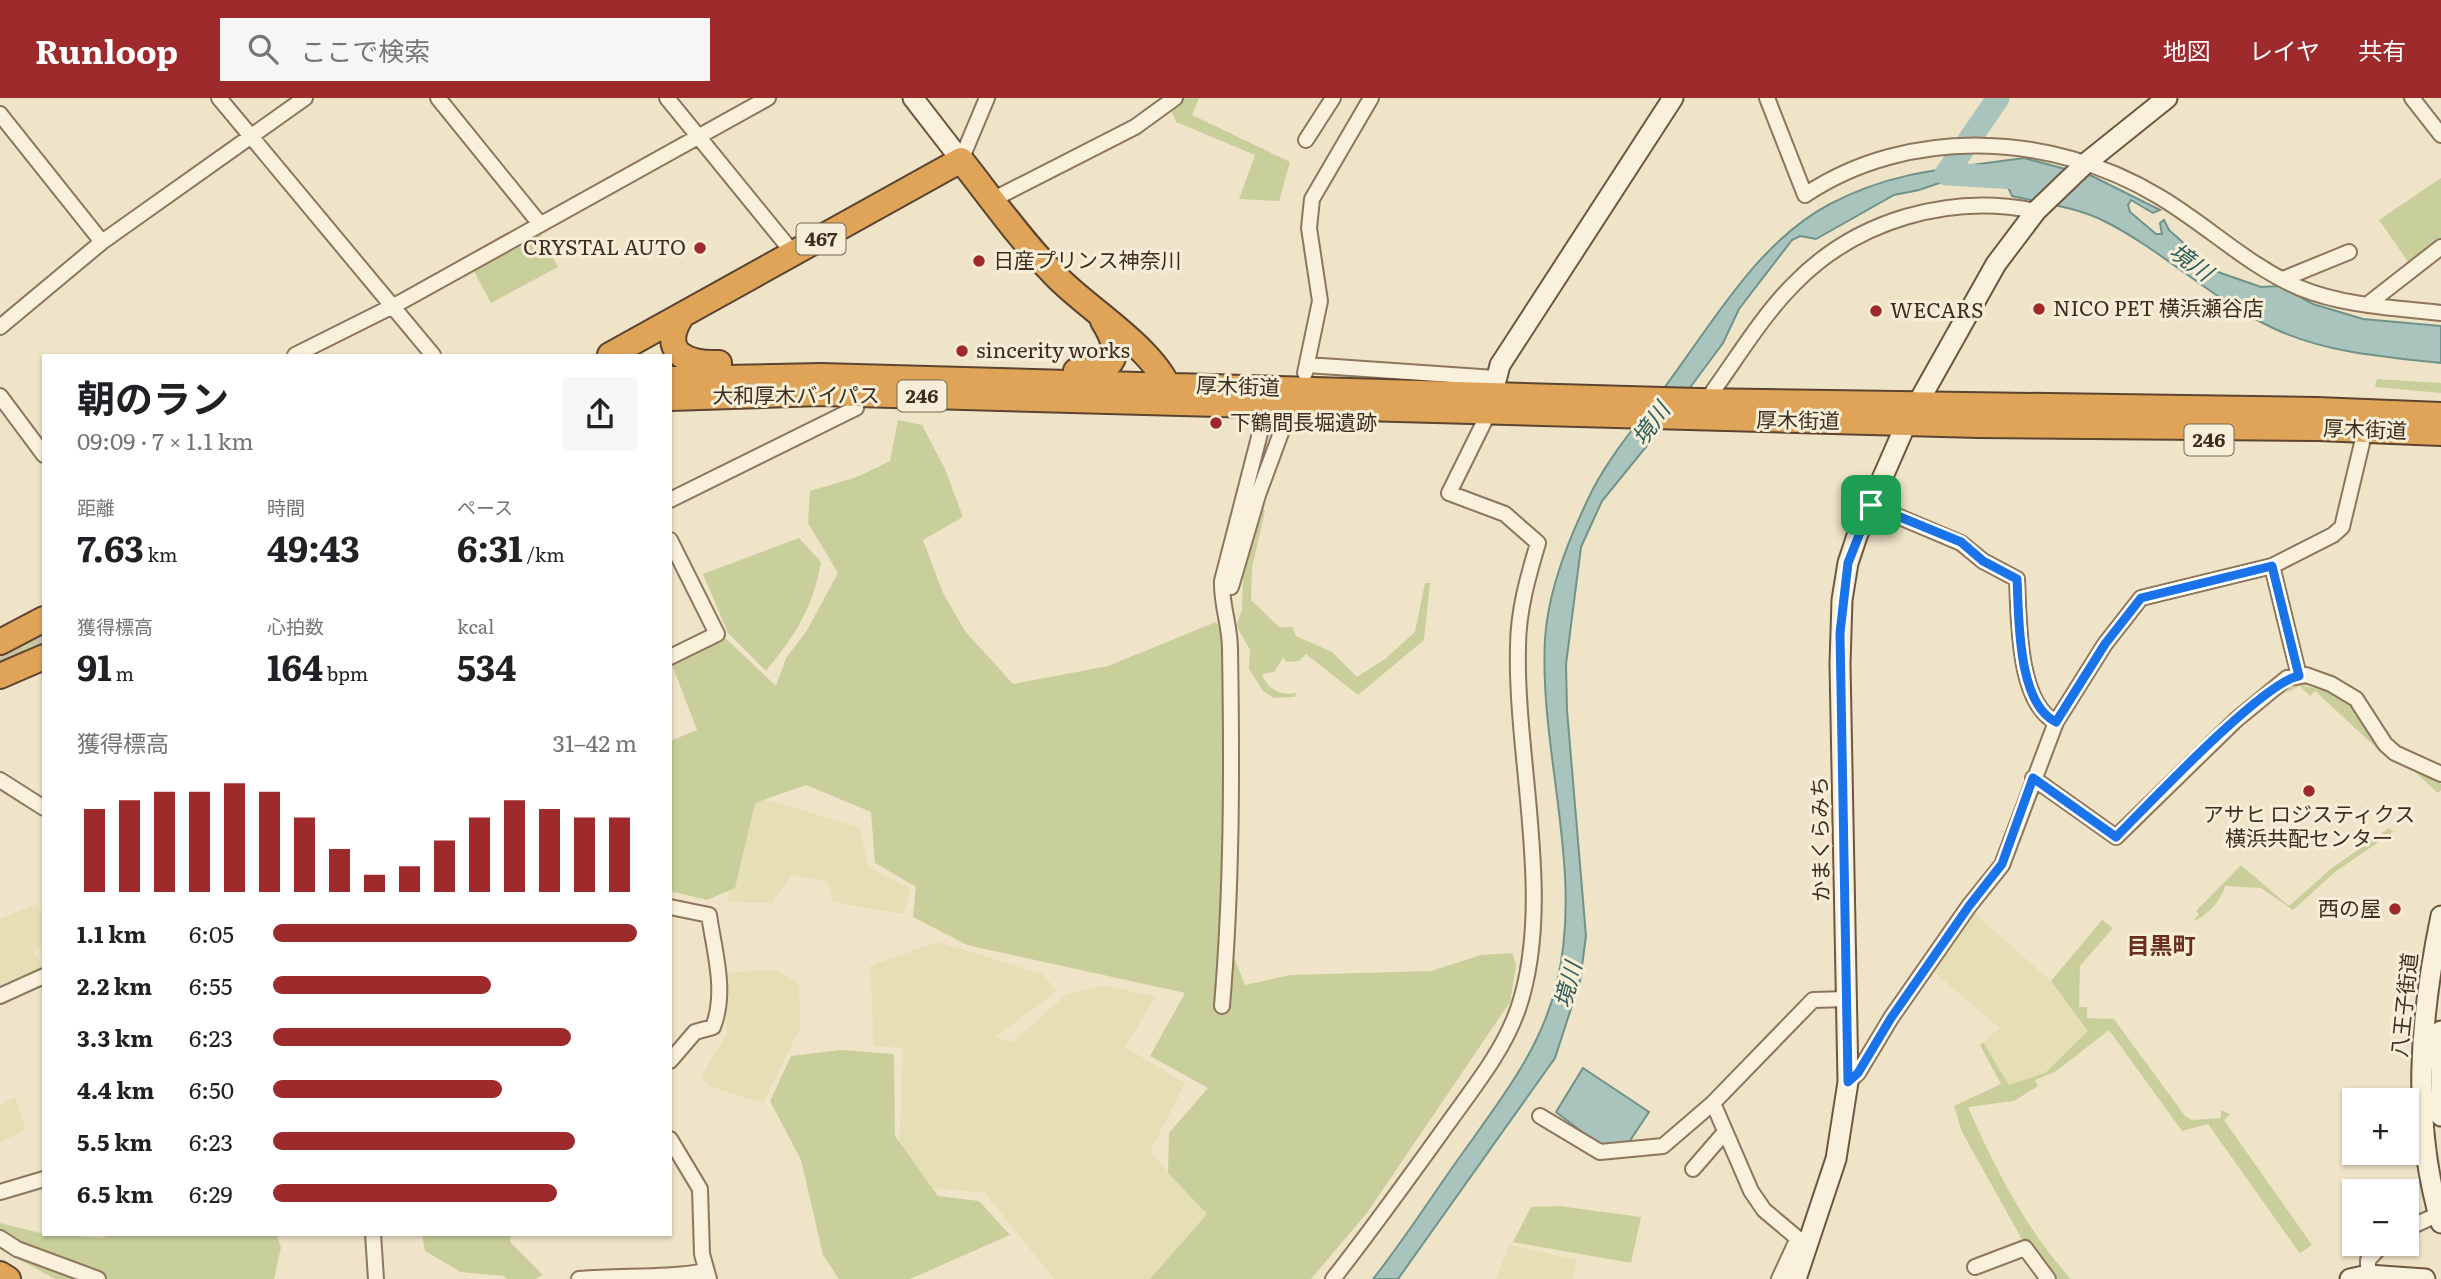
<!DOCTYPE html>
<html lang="ja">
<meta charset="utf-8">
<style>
body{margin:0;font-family:Literata,"Noto Sans JP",serif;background:#f6f6f6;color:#202124;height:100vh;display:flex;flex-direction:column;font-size:26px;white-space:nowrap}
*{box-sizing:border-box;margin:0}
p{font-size:23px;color:#757577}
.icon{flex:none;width:38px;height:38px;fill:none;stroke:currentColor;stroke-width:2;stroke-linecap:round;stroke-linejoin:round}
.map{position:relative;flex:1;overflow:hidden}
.sheet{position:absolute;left:42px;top:256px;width:630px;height:882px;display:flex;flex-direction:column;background:#fff;border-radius:0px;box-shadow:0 2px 5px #0004}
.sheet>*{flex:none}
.tools{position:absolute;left:2342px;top:990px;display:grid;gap:14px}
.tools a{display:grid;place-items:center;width:77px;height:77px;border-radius:0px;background:#fff;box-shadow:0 2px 5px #0004;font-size:35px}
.pin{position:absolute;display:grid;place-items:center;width:60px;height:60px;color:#fff;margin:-30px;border-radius:14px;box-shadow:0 4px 10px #0006}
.round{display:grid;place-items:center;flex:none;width:74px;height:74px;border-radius:0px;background:#f6f6f6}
.summary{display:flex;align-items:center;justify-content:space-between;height:119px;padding:0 35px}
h1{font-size:38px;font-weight:700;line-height:52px}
.figures{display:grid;grid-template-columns:repeat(3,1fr);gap:10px;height:119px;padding:7px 35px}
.figures div{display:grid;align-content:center}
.figures b{font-size:35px;font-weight:700}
.figures small{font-size:19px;font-weight:400}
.figures p{font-size:19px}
.chart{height:196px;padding:14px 35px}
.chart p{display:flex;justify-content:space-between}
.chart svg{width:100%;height:126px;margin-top:7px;stroke:#9e2a2b;stroke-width:6}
ul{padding:0 35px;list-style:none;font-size:23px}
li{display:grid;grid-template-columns:112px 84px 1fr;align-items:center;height:52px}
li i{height:18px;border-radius:9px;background:#9e2a2b}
header{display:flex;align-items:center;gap:42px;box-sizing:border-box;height:98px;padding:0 35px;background:#9e2a2b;color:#fff}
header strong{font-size:33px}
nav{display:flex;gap:38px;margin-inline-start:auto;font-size:24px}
.search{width:490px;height:63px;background:#f6f6f6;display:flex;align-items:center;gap:18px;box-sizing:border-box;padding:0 24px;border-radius:0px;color:#757577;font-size:26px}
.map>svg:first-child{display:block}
.farmland{fill:#e6deb5}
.green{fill:#c9cf9b}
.water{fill:#a9c4bc;stroke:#6f938a;stroke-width:2}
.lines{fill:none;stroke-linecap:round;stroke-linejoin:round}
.river{stroke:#a9c4bc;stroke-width:23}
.highway-tunnel{stroke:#ccc0a6;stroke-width:24;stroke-dasharray:24 12;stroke-linecap:butt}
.street-casing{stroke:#8d765c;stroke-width:18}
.secondary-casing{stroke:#6f573f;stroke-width:23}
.highway-casing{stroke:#5b4430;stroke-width:28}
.street{stroke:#faf1dc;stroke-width:14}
.secondary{stroke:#faf1dc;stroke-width:19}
.highway{stroke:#e0a458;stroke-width:24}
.route-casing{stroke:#fff;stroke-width:14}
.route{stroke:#1a73e8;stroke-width:9}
.poi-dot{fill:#9e2a2b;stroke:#f7eed8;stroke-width:2.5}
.labels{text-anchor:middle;stroke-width:6;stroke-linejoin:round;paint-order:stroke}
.shield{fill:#f7eed8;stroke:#756857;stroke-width:2}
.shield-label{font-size:19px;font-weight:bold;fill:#3d2e20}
.poi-label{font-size:21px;fill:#3d2e20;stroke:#f7eed8;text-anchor:start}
.street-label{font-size:21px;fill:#3d2e20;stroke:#f7eed8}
.water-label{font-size:23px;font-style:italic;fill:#2f5d5a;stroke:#f7eed8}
.neighbourhood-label{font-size:23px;font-weight:bold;fill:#6b2e1e;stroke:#f7eed8}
</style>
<header>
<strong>Runloop</strong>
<div class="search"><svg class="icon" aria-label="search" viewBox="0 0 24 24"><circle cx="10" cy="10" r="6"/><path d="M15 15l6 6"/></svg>ここで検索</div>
<nav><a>地図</a><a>レイヤ</a><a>共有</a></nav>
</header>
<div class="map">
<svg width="2441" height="1181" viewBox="0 0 2441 1181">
<rect width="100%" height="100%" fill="#f0e4c8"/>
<!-- farmland -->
<path class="farmland" d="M 750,697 L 859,729 L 869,769 L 911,791 L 903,816 L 833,804 L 828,784 L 792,777 L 772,805 L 727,804 Z
M 36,806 L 44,823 L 44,845 L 34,853 L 44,873 L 0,894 L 0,821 Z
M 1972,813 L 2053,885 L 2089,933 L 2045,975 L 2009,988 L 1983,944 L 2000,930 L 1931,872 Z
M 938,844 L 1042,876 L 1057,893 L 995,939 L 1012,944 L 1067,896 L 1104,888 L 1156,898 L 1125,949 L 1185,985 L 1150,1054 L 1207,1116 L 1150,1181 L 1054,1181 L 985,1095 L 923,1089 L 899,1054 L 903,950 L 874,948 L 870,868 Z
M 775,872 L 799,885 L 800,930 L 763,1005 L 708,988 L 701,979 L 727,935 L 722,875 Z
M 15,999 L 26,1032 L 0,1044 L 0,1007 Z
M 1509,1147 L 1577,1162 L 1572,1181 L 1496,1181 Z"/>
<!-- green -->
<path class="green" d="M 1184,0 L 1199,0 L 1192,17 L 1290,64 L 1279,103 L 1239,101 L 1255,57 L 1176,24 L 1171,12 Z
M 2441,80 L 2441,143 L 2411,168 L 2379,122 Z
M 538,132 L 558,169 L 491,205 L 471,168 Z
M 2377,281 L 2441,285 L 2441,295 L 2375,289 Z
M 898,322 L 922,327 L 945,371 L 963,419 L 923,442 L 943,495 L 965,533 L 1013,586 L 1108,568 L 1216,524 L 1230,544 L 1229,847 L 1245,887 L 1290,877 L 1431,873 L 1481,857 L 1513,855 L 1516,868 L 1510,904 L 1367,1115 L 1311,1181 L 1150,1181 L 1207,1116 L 1168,1075 L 1169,1035 L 1208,990 L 1150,958 L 1185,895 L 967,847 L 913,819 L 916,789 L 875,765 L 871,714 L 806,687 L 755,705 L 735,790 L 707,802 L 670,793 L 670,643 L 697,632 L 671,564 L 720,535 L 776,588 L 786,560 L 806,534 L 838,475 L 808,425 L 810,393 L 857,379 L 890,363 Z
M 1263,409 L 1265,413 L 1252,470 L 1251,502 L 1279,529 L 1292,529 L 1296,538 L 1332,554 L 1357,579 L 1385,561 L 1415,534 L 1425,485 L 1430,485 L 1424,542 L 1358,597 L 1306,556 L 1299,563 L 1287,564 L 1283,560 L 1274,574 L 1262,576 C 1267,591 1280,598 1296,595 L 1295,599 L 1274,600 L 1264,594 L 1249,571 L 1250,552 L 1236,527 L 1242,512 L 1243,478 Z
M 799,440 L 821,464 C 813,511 795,537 766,573 L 728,535 L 703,476 Z
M 44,532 L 44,555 L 0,570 L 0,551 Z
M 2298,586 L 2332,595 L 2348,606 L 2393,661 L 2383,656 L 2315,593 L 2310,598 L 2300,588 L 2272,601 L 2251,618 L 2273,598 Z
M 2418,672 L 2441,686 L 2441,692 L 2438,695 L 2416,675 Z
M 2389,730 L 2393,734 L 2335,774 L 2293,812 L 2261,790 L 2225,788 C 2222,801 2207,819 2193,823 L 2199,816 L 2196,813 L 2241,767 L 2289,808 L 2332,770 Z
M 2102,822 L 2113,830 L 2080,868 L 2079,909 L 2087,909 L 2087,920 L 2114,921 L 2185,1018 L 2192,1022 L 2221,1020 L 2221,1012 L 2230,1016 L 2224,1022 L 2312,1147 L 2300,1155 L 2318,1181 L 2208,1026 L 2182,1033 L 2109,932 L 2055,974 L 2035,982 L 2038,988 L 2014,1003 L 1968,1009 C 1995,1070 2026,1132 2071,1181 L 2055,1181 L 2029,1144 L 2024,1145 L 1962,1034 L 1954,1008 L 2001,986 L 1980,947 L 1983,944 L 2009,987 L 2045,975 L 2088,933 L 2051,883 Z
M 841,952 L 894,956 L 895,1038 L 938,1098 L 979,1103 L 1010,1137 L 910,1181 L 839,1181 L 823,1157 L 801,1062 L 770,1003 L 791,958 Z
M 1559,1108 L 1641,1119 L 1631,1165 L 1513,1144 L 1531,1109 Z
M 0,1125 L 44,1136 L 103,1140 L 110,1136 L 276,1136 L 281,1149 L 274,1181 L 109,1181 L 85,1170 L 17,1151 L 0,1135 Z
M 422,1136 L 510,1136 L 510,1144 L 543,1177 L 535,1181 L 507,1181 L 504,1178 L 461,1174 L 425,1153 Z
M 0,1144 L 98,1181 L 55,1181 L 0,1151 Z"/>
<!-- water -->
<path class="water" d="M 2024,60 L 2092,78 L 2160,112 L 2153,115 L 2131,102 L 2128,107 L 2130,114 L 2156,136 L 2162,136 L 2160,125 L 2164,122 L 2169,132 L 2215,173 L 2261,189 L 2279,188 L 2313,206 L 2363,221 L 2441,228 L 2441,265 C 2385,259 2327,255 2275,231 C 2213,203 2164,153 2104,123 C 2076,109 2042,105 2012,98 L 2001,74 L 1954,80 L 1919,92 L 1894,97 L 1816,141 L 1800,138 L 1792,142 L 1739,211 L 1723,245 L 1646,349 L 1602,403 L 1581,449 L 1566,566 L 1567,612 L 1586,838 L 1580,883 L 1555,960 L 1398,1181 L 1373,1181 C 1401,1146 1426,1107 1452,1070 C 1493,1011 1541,955 1557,884 C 1584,771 1539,654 1545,541 C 1548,490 1570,437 1593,391 C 1613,353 1642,320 1667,286 C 1714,223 1758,144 1830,106 C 1894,72 1953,70 2024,60 Z
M 1583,970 L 1649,1014 L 1629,1044 L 1602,1049 L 1556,1014 Z"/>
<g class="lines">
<!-- river -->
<path class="river" d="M 1946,76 L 1998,0
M 1948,76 L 2033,81"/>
<!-- highway-tunnel -->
<path class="highway-tunnel" d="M 0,563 L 44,546"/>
<defs>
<path id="street" d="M 219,0 L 433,257
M 438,0 L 540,126
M 667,0 L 794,156
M 1767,0 L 1805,97 C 1908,28 2052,34 2158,98 C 2206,126 2248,168 2300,190 C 2344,208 2395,210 2441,215
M 2412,0 L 2441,37
M 0,16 L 102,144
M 1306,42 L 1333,0
M 961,62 L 987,0
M 992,102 L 1135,29 L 1175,0
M 2283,181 L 2349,154
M 2368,206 L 2441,149
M 0,229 L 102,144 L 305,0
M 295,257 L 401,204 L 768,0
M 1307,267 L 1495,280
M 1305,275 L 1320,203 L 1309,130 L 1312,101 L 1371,0
M 1713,293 C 1739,257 1763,217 1794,186 C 1856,122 1950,95 2036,113
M 0,298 L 44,357
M 670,402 L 856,310
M 1871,407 L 1961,445 L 1983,463 L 2017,481 C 2019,519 2017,605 2056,624
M 670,442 L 717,536 L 670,559
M 2272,468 L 2299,578
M 1231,489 L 1258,397 L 1285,324
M 2033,680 L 2116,739 L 2236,622 L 2287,580 L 2306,577 L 2331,586 L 2356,601 L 2385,646 L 2395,655 L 2441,676
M 0,682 L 44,710
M 670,809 L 709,817 C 714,852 727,894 713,929 L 695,934 L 670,963
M 0,898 L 44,878
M 1222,908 C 1232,789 1232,670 1230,551 C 1230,527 1221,506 1222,483 L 1267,308
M 1848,984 L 1858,975 L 1891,920 L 1969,808 L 2002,767 L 2056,624 L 2105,546 L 2141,500 L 2272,468 L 2333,437 L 2342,429 L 2362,345
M 1713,1005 L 1751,1093 L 1764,1112 L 1808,1149
M 1540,1018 L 1600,1054 L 1663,1048 L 1713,1005 L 1813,902 L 1847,901
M 670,1041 L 700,1091 L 702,1156 L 709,1181
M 1693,1071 L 1725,1034
M 0,1094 L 44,1081
M 2406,1131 L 2441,1115
M 373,1136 L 376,1181
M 0,1140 L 17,1151 L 98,1181
M 1975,1169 L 2025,1150 L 2048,1181
M 2368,1177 L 2368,1162 L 2383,1146
M 579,1181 C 622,1177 663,1181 706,1173
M 1333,1181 C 1373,1130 1411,1077 1449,1024 C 1474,989 1504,952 1518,911 C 1555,804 1515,661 1518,549 C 1518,513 1528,479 1538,445 L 1505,416 L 1449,395 L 1489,314
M 1779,1181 L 1798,1140"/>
<path id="secondary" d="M 913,0 L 961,62
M 1489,310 L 1500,267 L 1673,0
M 2441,818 C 2420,919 2411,1024 2441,1125
M 2441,933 L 2441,1018
M 1796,1181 L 1836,1061 L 1848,984 L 1840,566 L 1842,502 L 1848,465 L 1857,438 L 1906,326 L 1996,166 L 2036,113 L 2086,65 L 2167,0
M 2350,1181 L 2368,1177 L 2425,1181"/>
<path id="highway" d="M 681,219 C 659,255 687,266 719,265
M 610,257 L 961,62 C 991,100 1019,140 1053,175 C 1086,211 1158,251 1172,298
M 1076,273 L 1101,272 C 1123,260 1113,239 1103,223
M 670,281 L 821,278 L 1698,303 L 2317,312 L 2441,317
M 670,300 L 821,295 L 1978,327 L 2318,330 L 2441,335
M 0,544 L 44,521
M 0,578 L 44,559
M 0,1176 L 8,1181"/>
</defs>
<!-- street casing -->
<use href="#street" class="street-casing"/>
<!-- secondary casing -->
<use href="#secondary" class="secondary-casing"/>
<!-- highway casing -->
<use href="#highway" class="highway-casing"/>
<!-- street -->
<use href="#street" class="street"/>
<!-- secondary -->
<use href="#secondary" class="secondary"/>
<!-- highway -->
<use href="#highway" class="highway"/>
</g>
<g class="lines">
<defs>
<path id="route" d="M 1871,407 L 1961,444 L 1983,463 L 2017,481 C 2019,519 2017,605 2056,624 L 2105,546 L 2141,500 L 2272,468 L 2299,578 C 2264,583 2148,707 2116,739 L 2033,680 L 2002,766 L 1969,808 L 1891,920 L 1858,975 L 1848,984 L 1840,535 L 1848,465 Z"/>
</defs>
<!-- route casing -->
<use href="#route" class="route-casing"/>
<!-- route -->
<use href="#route" class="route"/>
</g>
<!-- markers -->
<g class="poi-dot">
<circle cx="700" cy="150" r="7"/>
<circle cx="979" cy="163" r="7"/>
<circle cx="2039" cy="211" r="7"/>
<circle cx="1876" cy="213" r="7"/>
<circle cx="962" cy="253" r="7"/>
<circle cx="1216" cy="325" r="7"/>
<circle cx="2309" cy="693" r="7"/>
<circle cx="2395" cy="811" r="7"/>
</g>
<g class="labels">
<!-- shield labels -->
<g class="shield">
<rect x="796.5" y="125.5" width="49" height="31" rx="5"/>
<rect x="897.5" y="282.5" width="49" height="31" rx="5"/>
<rect x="2184.5" y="326.5" width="49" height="31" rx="5"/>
</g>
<g class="shield-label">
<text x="821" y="148">467</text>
<text x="922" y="305">246</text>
<text x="2209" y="349">246</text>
</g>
<!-- poi labels -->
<g class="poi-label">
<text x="686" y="157" text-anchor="end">CRYSTAL AUTO</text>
<text x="993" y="170">日産プリンス神奈川</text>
<text x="2053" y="218">NICO PET 横浜瀬谷店</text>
<text x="1890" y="220">WECARS</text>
<text x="976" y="260">sincerity works</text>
<text x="1230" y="332">下鶴間長堀遺跡</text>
<text x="2309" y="724" text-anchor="middle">アサヒ ロジスティクス<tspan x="2309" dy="24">横浜共配センター</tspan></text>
<text x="2381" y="818" text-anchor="end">西の屋</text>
</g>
<!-- street labels -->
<g class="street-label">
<text transform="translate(1238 289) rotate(2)" y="7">厚木街道</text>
<text x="796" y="305">大和厚木バイパス</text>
<text transform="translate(1798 323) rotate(1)" y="7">厚木街道</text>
<text transform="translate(2365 332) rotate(2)" y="7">厚木街道</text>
<text transform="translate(1821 741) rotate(-91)" y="7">かまくらみち</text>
<text transform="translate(2405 907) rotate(-84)" y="7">八王子街道</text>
</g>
<!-- water labels -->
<g class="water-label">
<text transform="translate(2191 164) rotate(36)" y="8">境川</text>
<text transform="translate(1651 326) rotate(-54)" y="8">境川</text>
<text transform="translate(1568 887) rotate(-75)" y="8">境川</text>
</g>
<!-- neighbourhood labels -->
<g class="neighbourhood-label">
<text x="2161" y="856">目黒町</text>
</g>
</g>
</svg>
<div class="tools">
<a>+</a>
<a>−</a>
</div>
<div class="pin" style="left:1871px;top:407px;background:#1e9e55"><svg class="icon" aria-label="arrive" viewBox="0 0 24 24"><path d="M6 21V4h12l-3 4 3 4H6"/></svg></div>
<section class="sheet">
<div class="summary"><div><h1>朝のラン</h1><p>09:09 · 7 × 1.1 km</p></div><a class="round"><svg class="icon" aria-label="share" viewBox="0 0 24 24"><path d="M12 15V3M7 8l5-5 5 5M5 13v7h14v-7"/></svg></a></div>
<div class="figures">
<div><p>距離</p><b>7.63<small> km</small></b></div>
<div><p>時間</p><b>49:43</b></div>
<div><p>ペース</p><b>6:31<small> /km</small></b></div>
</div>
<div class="figures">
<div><p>獲得標高</p><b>91<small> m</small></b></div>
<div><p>心拍数</p><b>164<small> bpm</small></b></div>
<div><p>kcal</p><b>534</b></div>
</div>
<div class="chart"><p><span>獲得標高</span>31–42 m</p>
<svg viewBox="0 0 160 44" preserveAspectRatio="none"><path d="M5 44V15M15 44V12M25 44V9M35 44V9M45 44V6M55 44V9M65 44V18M75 44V29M85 44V38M95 44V35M105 44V26M115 44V18M125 44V12M135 44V15M145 44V18M155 44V18"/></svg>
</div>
<ul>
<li><b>1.1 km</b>6:05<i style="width:100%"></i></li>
<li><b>2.2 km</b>6:55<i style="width:60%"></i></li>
<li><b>3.3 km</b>6:23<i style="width:82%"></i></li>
<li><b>4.4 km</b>6:50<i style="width:63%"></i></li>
<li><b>5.5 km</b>6:23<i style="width:83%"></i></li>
<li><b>6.5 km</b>6:29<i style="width:78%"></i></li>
</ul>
</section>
</div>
